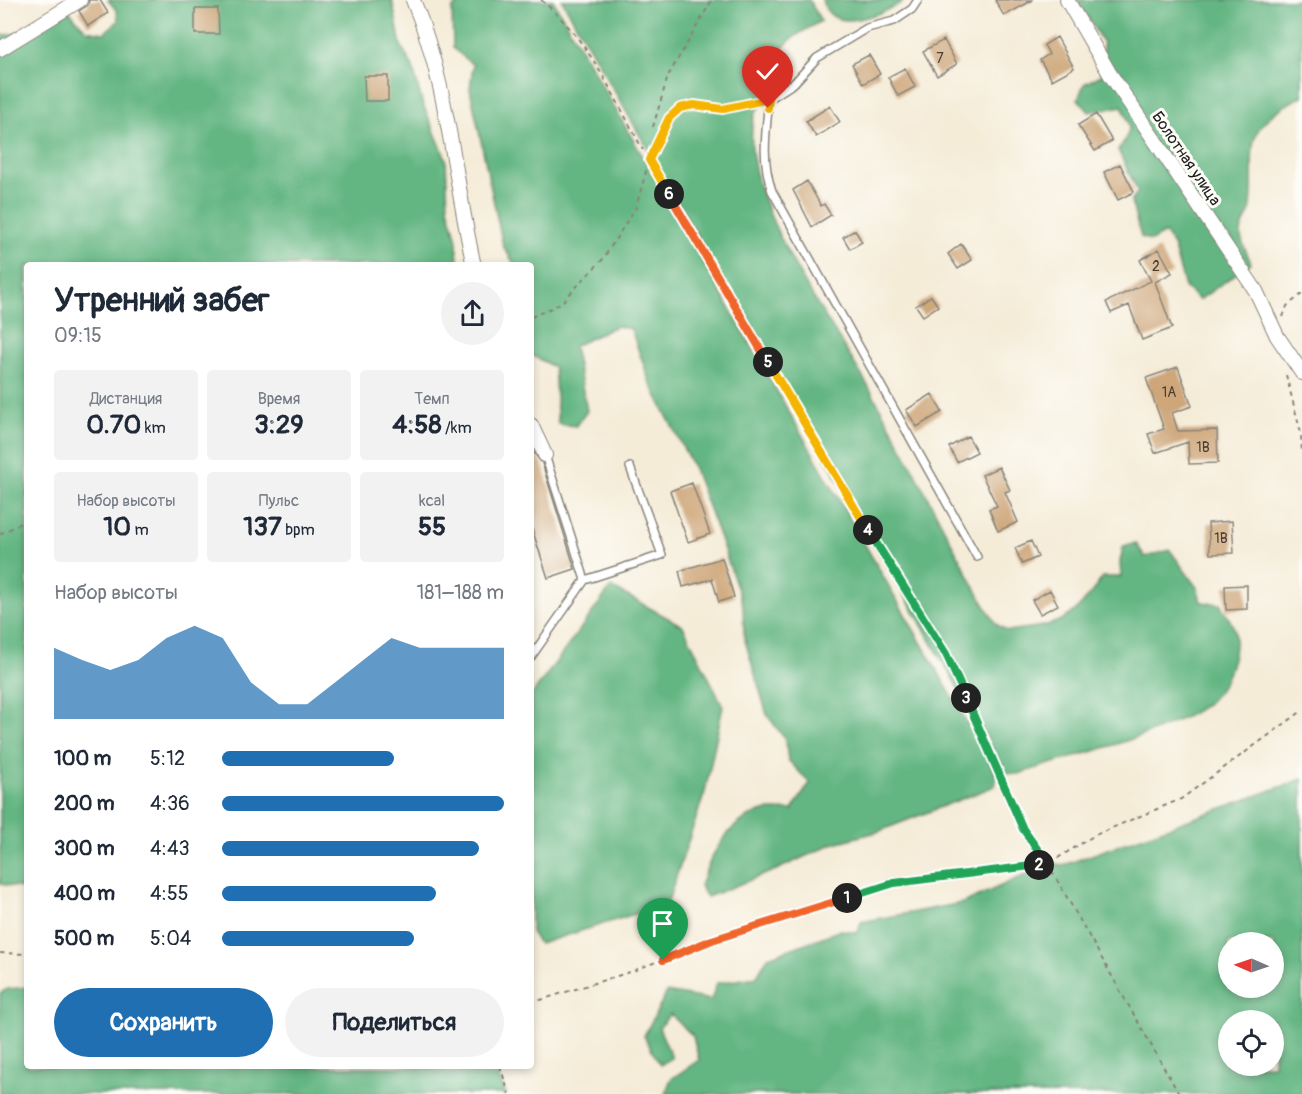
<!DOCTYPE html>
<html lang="ru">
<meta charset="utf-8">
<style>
body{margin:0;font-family:Pangolin,sans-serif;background:#f2f2f3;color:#1f2937;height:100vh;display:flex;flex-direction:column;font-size:22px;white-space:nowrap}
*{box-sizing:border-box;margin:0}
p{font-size:20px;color:#747a83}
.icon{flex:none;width:33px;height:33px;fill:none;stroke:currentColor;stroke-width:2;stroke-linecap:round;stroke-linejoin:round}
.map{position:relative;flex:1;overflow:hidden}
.details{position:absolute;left:24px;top:262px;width:510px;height:807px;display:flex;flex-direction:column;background:#fff;border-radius:6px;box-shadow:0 3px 9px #0003}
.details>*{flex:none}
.needle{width:39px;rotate:272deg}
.buttons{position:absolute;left:1218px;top:932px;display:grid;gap:12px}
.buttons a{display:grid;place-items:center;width:66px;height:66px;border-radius:50%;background:#fff;box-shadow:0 3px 9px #0003;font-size:30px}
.pin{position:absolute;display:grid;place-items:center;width:51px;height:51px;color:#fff;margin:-62px -26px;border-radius:50% 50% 50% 0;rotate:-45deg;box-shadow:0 0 6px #0007}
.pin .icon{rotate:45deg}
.km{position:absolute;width:30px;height:30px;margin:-15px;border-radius:50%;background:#222;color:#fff;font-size:16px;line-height:30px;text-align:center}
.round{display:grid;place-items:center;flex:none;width:63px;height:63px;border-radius:32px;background:#f2f2f3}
.head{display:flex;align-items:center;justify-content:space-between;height:102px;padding:0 30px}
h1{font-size:33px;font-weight:700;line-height:45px}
.figures{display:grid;grid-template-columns:repeat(3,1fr);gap:9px;height:102px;padding:6px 30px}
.figures div{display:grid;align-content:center;border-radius:6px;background:#f2f2f3;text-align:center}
.figures b{font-size:26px;font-weight:700}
.figures small{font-size:16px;font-weight:400}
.figures p{font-size:16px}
.chart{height:168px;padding:12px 30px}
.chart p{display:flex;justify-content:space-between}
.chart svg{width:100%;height:108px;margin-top:6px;fill:#1f6fb2;opacity:.7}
.button{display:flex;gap:12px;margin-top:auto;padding:12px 30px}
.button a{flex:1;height:69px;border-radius:36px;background:#1f6fb2;color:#fff;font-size:24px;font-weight:700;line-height:69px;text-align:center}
.button a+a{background:#f2f2f3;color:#1f2937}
ul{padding:0 30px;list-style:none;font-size:20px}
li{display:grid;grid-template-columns:96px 72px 1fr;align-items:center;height:45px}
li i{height:15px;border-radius:8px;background:#1f6fb2}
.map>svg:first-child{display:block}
.forest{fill:#63b682;stroke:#40694f;stroke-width:1.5;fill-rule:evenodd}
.building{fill:#cea679}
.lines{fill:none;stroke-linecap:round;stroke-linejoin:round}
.lane-casing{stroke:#88847a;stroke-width:10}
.street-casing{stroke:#88847a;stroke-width:16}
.path{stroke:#88847a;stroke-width:2;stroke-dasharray:4.5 4.5;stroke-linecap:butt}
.lane{stroke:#fff;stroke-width:7}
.street{stroke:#fff;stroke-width:14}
.split-1-casing{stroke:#fff;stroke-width:12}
.split-2-casing{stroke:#fff;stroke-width:12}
.split-3-casing{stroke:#fff;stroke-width:12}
.split-4-casing{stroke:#fff;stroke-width:12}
.split-5-casing{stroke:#fff;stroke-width:12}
.split-6-casing{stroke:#fff;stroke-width:12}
.split-7-casing{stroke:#fff;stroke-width:12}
.split-1{stroke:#f0652b;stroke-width:8}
.split-2{stroke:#22a559;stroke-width:8}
.split-3{stroke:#22a559;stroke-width:8}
.split-4{stroke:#22a559;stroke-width:8}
.split-5{stroke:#f5b400;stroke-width:8}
.split-6{stroke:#f0652b;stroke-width:8}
.split-7{stroke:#f5b400;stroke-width:8}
.labels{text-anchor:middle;stroke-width:6;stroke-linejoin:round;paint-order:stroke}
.number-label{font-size:14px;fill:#483e33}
.street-label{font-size:16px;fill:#1c1c1c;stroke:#fdfcf7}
</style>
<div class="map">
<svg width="1302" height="1094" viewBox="0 0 1302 1094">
<rect width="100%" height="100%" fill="#fdfcf7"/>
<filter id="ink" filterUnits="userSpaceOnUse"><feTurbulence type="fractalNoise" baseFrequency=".0167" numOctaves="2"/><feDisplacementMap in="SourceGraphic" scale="12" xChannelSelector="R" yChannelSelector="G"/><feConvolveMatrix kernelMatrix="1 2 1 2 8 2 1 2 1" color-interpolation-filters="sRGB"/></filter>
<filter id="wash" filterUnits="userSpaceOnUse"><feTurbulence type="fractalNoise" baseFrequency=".008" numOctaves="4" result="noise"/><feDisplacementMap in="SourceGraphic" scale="24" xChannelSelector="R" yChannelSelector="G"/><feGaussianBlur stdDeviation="1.35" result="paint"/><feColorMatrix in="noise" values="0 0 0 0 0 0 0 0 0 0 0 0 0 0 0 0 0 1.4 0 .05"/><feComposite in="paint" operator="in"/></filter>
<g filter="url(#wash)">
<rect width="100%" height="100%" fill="#f5ecd8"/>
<!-- forest -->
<path class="forest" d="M 108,0 L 392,0 L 401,45 L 413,68 L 422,102 L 446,159 L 448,207 L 457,240 L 458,265 L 27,266 L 27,889 L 0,884 L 0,36 L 18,33 L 69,11 L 86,30 L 104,33 L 118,21 L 117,11 Z
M 463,0 L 553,0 L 997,775 L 995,786 L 877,832 L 834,843 L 776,870 L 707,897 L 700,886 C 711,854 728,820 764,811 C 772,809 784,811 792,810 L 810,783 L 788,760 L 785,739 L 767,715 L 744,637 L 743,605 L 722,544 L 694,469 L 650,383 L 631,329 L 616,326 L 574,346 L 587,411 L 576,426 L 558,424 L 554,367 L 531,355 L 531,266 L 515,265 L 503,246 L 470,89 L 473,65 L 453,48 L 452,9 Z
M 562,0 L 809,0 L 821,21 C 804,31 780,41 776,63 C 774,71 775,82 772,90 C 768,99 757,106 754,116 C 734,197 837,329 875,398 C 912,464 945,532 981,599 L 996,624 L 1007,631 C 1063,624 1069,624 1103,577 L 1121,577 L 1120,562 L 1123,547 L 1136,543 L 1145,557 L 1170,550 L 1198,589 L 1201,602 L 1220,604 C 1224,612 1234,624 1235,632 C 1237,655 1228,684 1211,700 C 1173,734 1070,756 1019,774 L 1007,773 Z
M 822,0 L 905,0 C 891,11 844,30 829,13 C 826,10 824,4 822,0 Z
M 1077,0 L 1302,0 L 1302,96 C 1236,130 1257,146 1251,207 C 1250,215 1241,224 1241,233 C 1240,241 1248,255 1251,263 L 1199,300 L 1185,287 L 1173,245 L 1165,233 L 1151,241 L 1141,237 L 1131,201 L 1138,192 L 1118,150 C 1132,131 1132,127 1122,106 L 1089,112 L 1078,99 L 1084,84 L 1103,74 L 1103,43 Z
M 611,587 L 683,626 L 723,706 L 705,792 L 667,904 L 539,944 L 531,932 L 531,696 Z
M 1302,779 L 1302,1094 L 665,1094 L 671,1079 L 699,1060 L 693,1036 L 670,1014 L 659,1028 L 672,1058 L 660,1065 L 644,1036 L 667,992 L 711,1000 L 717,983 L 756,977 L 768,957 L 841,930 L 858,933 L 861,922 L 963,903 L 1054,862 L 1061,866 ZM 1228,942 L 1274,942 L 1274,987 L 1228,987 ZM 1228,1020 L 1274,1020 L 1274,1065 L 1228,1065 Z
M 27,987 L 27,1066 L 494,1067 L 506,1094 L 0,1094 L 0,993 L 8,989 Z"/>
<g id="blocks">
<!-- building -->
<path class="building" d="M 89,0 L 100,0 L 108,13 L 88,26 L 79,11 L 88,5 Z
M 995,0 L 1033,0 L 1004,16 Z
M 195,9 L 218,9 L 219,34 L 195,34 Z
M 1057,37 L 1074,68 L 1052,80 L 1040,60 L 1049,54 L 1044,45 Z
M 944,40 L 957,64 L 937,76 L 923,51 Z
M 869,55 L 880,74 L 863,84 L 852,64 Z
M 905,68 L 915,87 L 898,96 L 888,77 Z
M 364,76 L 388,76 L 388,101 L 365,101 Z
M 830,106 L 840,122 L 816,137 L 806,121 Z
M 1096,114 L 1112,141 L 1095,151 L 1078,125 Z
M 1120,164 L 1134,192 L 1118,200 L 1104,172 Z
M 807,181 L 821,206 L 824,204 L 831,215 L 812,227 L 793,190 Z
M 855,230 L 862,242 L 850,249 L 843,237 Z
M 961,244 L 972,260 L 958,269 L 948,254 Z
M 1159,249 L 1172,273 L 1155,282 L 1172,328 L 1142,340 L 1129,305 L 1111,313 L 1106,302 L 1151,281 L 1140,260 Z
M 931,296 L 938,306 L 923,316 L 916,306 Z
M 1178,367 L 1192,406 L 1172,413 L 1178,431 L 1217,430 L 1218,463 L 1189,464 L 1188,442 L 1155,453 L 1148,434 L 1164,429 L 1146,378 Z
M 932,394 L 942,412 L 917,427 L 906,410 Z
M 968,436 L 977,452 L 957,462 L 949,447 Z
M 531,449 L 542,463 L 575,569 L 548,578 L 531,526 Z
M 999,467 L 1010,490 L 1005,492 L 1018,522 L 998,531 L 989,509 L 997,506 L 982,475 Z
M 692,483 L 710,534 L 688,542 L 670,491 Z
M 1232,521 L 1234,553 L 1210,554 L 1208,523 Z
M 1031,541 L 1038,557 L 1022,564 L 1015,548 Z
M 722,558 L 734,597 L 719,602 L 712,579 L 683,587 L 679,571 Z
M 1247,585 L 1247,609 L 1226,610 L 1225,586 Z
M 1050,590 L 1058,605 L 1040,614 L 1032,600 Z"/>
</g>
</g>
<g filter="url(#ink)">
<use href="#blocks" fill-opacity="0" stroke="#88847a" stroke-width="1.5"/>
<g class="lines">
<defs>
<path id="lane" d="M 769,99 C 766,131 761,160 772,191 L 977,557
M 649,160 L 669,118 L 680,108 L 694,105 L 723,109 L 769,99 L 794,83 L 817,58 L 867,28 L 894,21 L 912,9 L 918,0
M 545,455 L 585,580
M 531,657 L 585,580 L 662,555 L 630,467"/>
<path id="street" d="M 413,0 C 448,83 454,178 474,266
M 1067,0 L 1110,74 L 1256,291 L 1277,336 L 1302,373
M 0,49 L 80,0
M 531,425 L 545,455"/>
</defs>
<!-- lane casing -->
<use href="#lane" class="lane-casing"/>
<!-- street casing -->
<use href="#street" class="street-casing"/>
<!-- path -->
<path class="path" d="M 541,0 C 589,39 614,97 643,150
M 653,127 L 668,76 L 712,0
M 653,168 L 860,518 L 946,654 L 1023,829 L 1048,864 L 1179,1094
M 531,317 L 560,304 L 603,259 L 636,207 L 647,168
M 1283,317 L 1287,306 L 1302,294
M 1286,375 L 1301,433 L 1302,454
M 0,534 L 27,520
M 0,953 L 27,954
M 531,1003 L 633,971 L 712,940 L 894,883 L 1048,864 L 1095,835 L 1181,799 L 1302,711
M 500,1066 L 509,1094"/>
<!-- lane -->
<use href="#lane" class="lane"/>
<!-- street -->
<use href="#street" class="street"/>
</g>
</g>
<g class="lines" filter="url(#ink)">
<defs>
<path id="split-1" d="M 663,960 L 712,940 L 847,898"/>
<path id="split-2" d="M 847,898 L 894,883 L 1039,865"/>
<path id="split-3" d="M 966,698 L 1023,829 L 1048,864 L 1039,865"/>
<path id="split-4" d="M 868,530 L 946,654 L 966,698"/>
<path id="split-5" d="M 768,362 L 868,530"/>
<path id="split-6" d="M 669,194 L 768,362"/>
<path id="split-7" d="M 669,194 L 649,160 L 669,118 L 680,108 L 694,105 L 723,109 L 769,99 L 768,108"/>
</defs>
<!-- split-1 casing -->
<use href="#split-1" class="split-1-casing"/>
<!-- split-2 casing -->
<use href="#split-2" class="split-2-casing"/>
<!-- split-3 casing -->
<use href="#split-3" class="split-3-casing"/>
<!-- split-4 casing -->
<use href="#split-4" class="split-4-casing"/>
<!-- split-5 casing -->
<use href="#split-5" class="split-5-casing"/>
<!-- split-6 casing -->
<use href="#split-6" class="split-6-casing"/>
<!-- split-7 casing -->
<use href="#split-7" class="split-7-casing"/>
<!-- split-1 -->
<use href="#split-1" class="split-1"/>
<!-- split-2 -->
<use href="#split-2" class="split-2"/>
<!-- split-3 -->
<use href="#split-3" class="split-3"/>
<!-- split-4 -->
<use href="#split-4" class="split-4"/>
<!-- split-5 -->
<use href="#split-5" class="split-5"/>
<!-- split-6 -->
<use href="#split-6" class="split-6"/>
<!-- split-7 -->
<use href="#split-7" class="split-7"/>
</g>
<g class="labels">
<!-- number labels -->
<g class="number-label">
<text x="940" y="63">7</text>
<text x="1156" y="271">2</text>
<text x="1169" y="397">1А</text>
<text x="1203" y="452">1В</text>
<text x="1221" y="543">1В</text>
</g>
<!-- street labels -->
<g class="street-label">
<text transform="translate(1187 158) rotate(56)" y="6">Болотная улица</text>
</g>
</g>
</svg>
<div class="buttons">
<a><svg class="needle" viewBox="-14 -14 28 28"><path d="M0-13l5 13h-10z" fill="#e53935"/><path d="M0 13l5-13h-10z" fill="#747a83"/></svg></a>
<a><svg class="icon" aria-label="locate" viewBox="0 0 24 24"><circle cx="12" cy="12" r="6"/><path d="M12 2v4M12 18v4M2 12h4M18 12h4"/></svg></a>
</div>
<div class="pin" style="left:663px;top:960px;background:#1e9e55"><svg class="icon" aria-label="arrive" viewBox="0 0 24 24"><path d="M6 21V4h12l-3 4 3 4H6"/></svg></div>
<div class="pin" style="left:768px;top:108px;background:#d93025"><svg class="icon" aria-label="check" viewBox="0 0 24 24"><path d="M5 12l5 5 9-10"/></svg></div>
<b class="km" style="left:847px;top:898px">1</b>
<b class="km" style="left:1039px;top:865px">2</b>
<b class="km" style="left:966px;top:698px">3</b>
<b class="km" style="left:868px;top:530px">4</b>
<b class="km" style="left:768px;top:362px">5</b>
<b class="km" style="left:669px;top:194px">6</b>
<section class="details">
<div class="head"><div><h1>Утренний забег</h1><p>09:15</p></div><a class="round"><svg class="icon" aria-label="share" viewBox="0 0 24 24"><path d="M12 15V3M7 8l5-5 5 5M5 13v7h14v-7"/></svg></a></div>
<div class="figures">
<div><p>Дистанция</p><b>0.70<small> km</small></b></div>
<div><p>Время</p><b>3:29</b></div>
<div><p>Темп</p><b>4:58<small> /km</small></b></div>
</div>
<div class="figures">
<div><p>Набор высоты</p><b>10<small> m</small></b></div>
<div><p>Пульс</p><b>137<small> bpm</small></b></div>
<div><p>kcal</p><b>55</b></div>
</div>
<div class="chart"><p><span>Набор высоты</span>181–188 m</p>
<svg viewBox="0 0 160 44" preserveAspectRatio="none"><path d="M0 44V15L10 20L20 24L30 20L40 11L50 6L60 11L70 29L80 38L90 38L100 29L110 20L120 11L130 15L140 15L150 15L160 15V44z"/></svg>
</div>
<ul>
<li><b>100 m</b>5:12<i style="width:61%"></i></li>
<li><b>200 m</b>4:36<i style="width:100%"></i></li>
<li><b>300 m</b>4:43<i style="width:91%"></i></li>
<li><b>400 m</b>4:55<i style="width:76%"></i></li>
<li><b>500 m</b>5:04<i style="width:68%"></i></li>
</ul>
<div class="button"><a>Сохранить</a><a>Поделиться</a></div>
</section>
</div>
